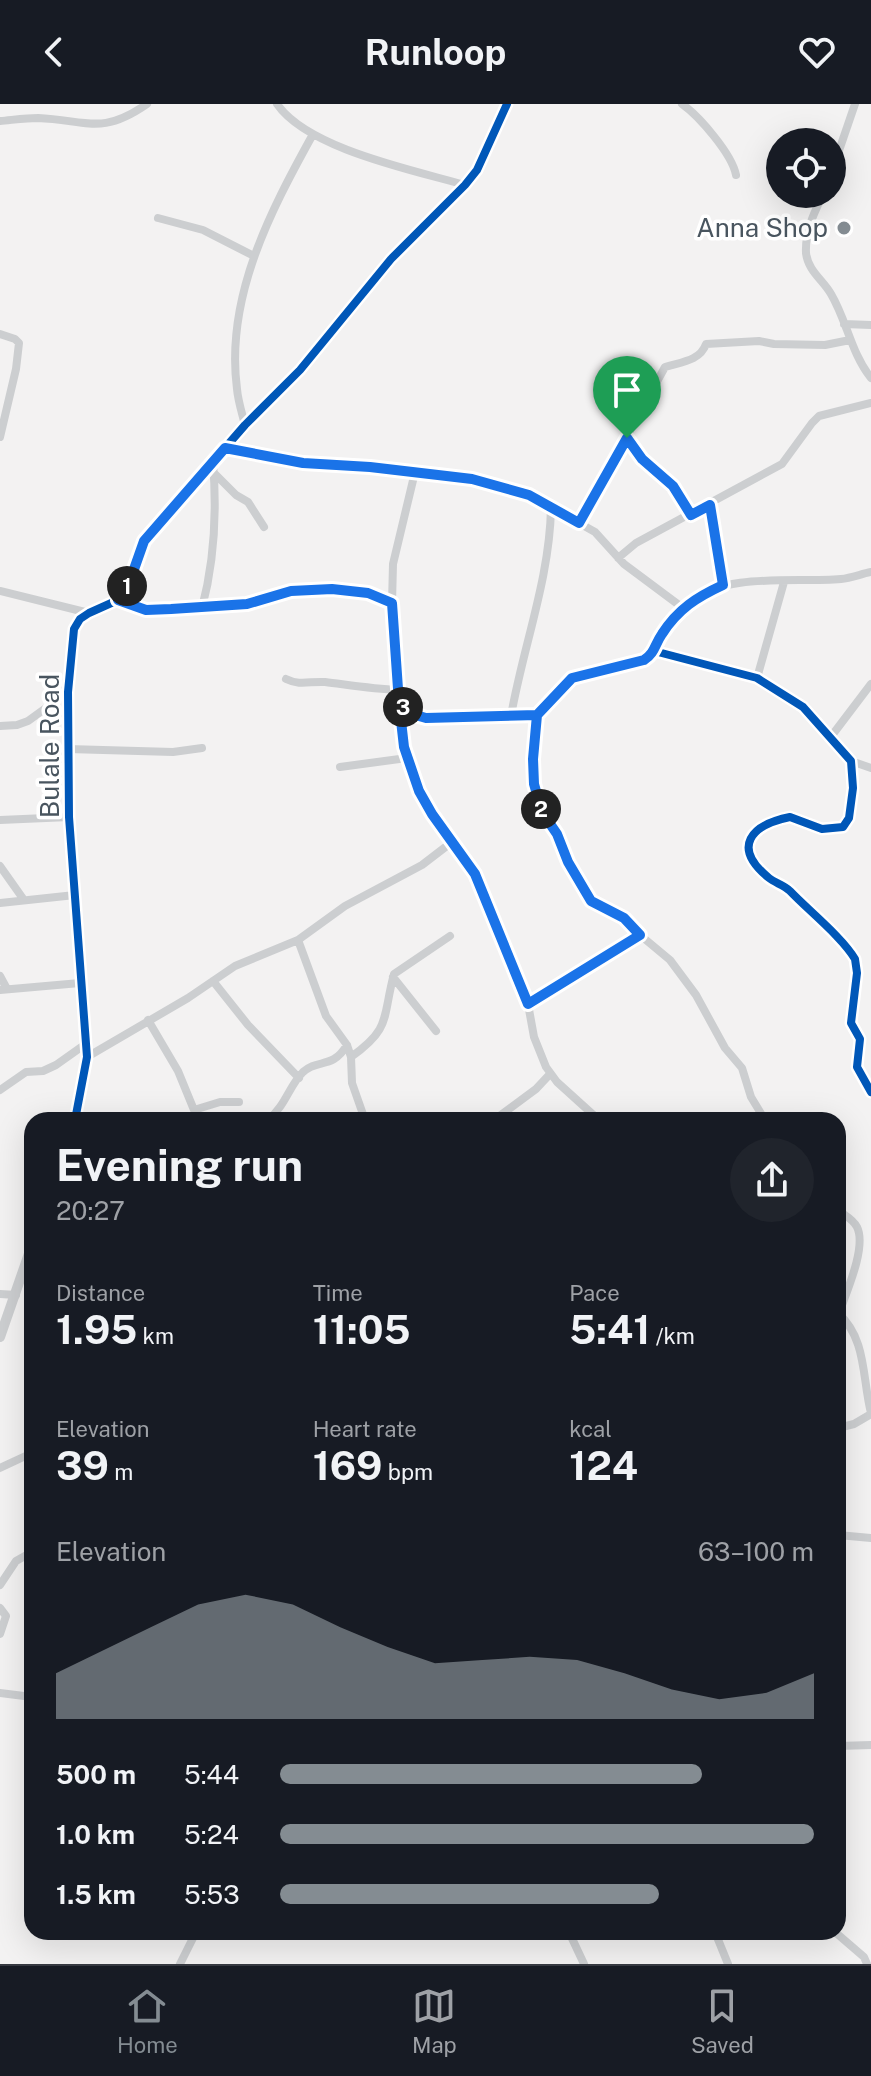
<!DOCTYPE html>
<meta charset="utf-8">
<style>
body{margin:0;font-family:"Public Sans",sans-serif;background:#20242c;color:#f1f3f6;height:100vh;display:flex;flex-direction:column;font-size:30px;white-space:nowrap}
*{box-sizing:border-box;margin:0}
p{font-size:26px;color:#9ea1a6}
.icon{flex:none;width:44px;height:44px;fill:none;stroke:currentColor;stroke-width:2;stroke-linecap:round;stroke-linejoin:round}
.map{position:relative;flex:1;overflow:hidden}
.sheet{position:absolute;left:24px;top:1008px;width:822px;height:828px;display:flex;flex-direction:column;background:#171b24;border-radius:24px;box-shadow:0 8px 32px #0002}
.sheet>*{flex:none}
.buttons{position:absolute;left:766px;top:24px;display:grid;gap:16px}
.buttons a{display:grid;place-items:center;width:80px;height:80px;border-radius:50%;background:#171b24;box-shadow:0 8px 32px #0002;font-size:40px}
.pin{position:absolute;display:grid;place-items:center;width:68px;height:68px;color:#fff;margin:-82px -34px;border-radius:50% 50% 50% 0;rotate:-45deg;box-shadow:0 0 8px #0007}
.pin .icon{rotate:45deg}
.km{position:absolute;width:40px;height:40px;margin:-20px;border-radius:50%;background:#222;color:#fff;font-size:22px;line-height:40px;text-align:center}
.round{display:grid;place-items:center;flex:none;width:84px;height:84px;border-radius:42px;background:#20242c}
.head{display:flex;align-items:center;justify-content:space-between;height:136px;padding:0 32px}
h1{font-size:44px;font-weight:700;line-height:60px}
.stats{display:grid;grid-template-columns:repeat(3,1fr);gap:12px;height:136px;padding:8px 32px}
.stats div{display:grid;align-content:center}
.stats b{font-size:40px;font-weight:700}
.stats small{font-size:22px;font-weight:400}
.stats p{font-size:22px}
.chart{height:224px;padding:16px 32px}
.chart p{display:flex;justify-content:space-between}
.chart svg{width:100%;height:144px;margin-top:8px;fill:#848c92;opacity:.7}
ul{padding:0 32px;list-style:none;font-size:26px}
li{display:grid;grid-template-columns:128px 96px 1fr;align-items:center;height:60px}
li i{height:20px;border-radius:10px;background:#848c92}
header{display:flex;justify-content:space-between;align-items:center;height:104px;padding:0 32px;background:#171b24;font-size:36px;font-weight:700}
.tab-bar{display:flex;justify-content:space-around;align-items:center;height:112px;border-top:2px solid #363941;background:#171b24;font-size:22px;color:#9ea1a6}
.tab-bar a{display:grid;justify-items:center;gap:4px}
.tab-bar .on{color:#848c92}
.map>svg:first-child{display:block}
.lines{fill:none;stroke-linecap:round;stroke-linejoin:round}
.minor{stroke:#ccced0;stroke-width:8}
.tertiary{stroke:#ccced0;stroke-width:10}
.cycleway-casing{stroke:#fff;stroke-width:13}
.cycleway{stroke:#0057b8;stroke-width:8}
.route-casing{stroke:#fff;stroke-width:16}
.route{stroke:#1a73e8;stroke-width:10}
.poi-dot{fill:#848c92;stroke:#fff;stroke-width:3}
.labels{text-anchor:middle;stroke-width:7;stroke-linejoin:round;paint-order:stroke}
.poi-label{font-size:26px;fill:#49555f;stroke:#fff;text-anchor:end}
.street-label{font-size:26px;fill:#49555f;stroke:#fff}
</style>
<header><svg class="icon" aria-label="back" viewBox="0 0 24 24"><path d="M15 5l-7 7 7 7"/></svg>Runloop<svg class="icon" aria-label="heart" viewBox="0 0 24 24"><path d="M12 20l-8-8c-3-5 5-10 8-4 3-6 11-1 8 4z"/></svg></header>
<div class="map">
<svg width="871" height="1860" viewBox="0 0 871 1860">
<rect width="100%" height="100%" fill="#f3f2f2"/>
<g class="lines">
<!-- minor -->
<path class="minor" d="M 277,0 C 308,45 413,66 465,81
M 682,0 C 699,12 732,50 736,71
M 0,17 C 12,16 26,14 38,14 C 87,16 101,32 147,0
M 832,67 L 855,0
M 823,90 C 814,109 805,127 806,149 C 808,167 823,176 831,190 C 847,217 851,249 871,274
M 158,114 L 203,126 L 254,152
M 844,220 L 871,221
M 0,230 L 15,235 L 19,239 L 16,265 L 0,333
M 245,321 C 242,309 238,297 237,285 C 225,194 270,108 312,32
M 627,334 L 642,355 L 673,382 L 691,411
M 225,344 L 303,359 L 370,363 L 472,375 L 529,391 L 595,428 L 624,460 L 683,504
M 415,368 L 393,460 L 392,499 L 404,643 L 426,700 L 466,756 L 480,781 L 528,900 L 534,933 L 546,963 L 557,978 L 599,1016
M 214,369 L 236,391 L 248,398 L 264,423
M 710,401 L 723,481
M 579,419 L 665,263 C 681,258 700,257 706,240 L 759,237 L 774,240 L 825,241 L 850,236
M 618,454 L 636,439 L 782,360 L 812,319 L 819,312 L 871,299
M 0,487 L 89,509
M 118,496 L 146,506 L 171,505 L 247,500 L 291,487 L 332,485 L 368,489 L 392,499
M 202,504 C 215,455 217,408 213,358
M 654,547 L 757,574 L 803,603 L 851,657 L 853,684 L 849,714 L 843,723 L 822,725 L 790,713 C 751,721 731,743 769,774 C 775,779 784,781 790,787 C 808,806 842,833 855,855 L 857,869 L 851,919 L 860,935 L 857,963 L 871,988
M 757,574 L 784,478
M 286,575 C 300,582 310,577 325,578 C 349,581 373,585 398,586
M 399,599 L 412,610 L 426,614 L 537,611
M 511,612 C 523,543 550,474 551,403
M 0,622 L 17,621 L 28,617 L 68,588
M 830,634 L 871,580
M 68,645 L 173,648 L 202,644
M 851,657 L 871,664
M 340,663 L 407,654
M 0,716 L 69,713
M 0,762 L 24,796
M 0,799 L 75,791
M 640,831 L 624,814 L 597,802 L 590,795 L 568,758 L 557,730 L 542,708 L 534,680 L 533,655 L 537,611 L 572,574 L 644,556 C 660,546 669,513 689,498 C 728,468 794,479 841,475 C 851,474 861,470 871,468
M 298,836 L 326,912 L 347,941 L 351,953 L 352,979 L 365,1016
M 0,872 L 7,885
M 393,873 L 436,927
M 213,877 L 248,921 L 299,974
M 0,886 L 80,879
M 528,900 L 630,835 L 640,831 L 670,856 L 696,891 L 725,944 L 742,964 L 751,993 L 765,1016
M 148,916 L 178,967 L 194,1006 L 220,998 L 239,998
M 87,953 L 188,894 L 235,862 L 298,836 L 345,802 L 422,761 L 452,738
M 351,953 C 392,924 382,914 394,870 L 450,832
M 0,986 L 26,968 L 43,967 L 56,961 L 87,939
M 268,1016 C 286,1001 289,982 303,968 C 318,954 332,966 347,941
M 494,1016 L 536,985 L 550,970
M 838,1106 C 844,1111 853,1115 857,1123 C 867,1143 846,1189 839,1209
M 0,1190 L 16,1191
M 838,1209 C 867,1235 862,1274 871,1309
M 838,1324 L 854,1320 L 871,1310
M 0,1364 L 32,1349
M 838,1431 L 871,1434
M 0,1481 L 16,1457 L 32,1448
M 0,1504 L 6,1512 L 0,1530
M 0,1589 L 32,1593
M 838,1642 L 871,1641
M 569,1828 L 584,1860
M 715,1828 L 728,1860
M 835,1828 L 864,1853 L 867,1860
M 180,1860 L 196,1828"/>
<!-- tertiary -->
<path class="tertiary" d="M 75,1016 L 87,953 L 69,713 L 68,588 L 74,525 L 80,515 L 89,509 L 118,496 L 132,471 L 144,437 L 245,321 L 300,266 L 391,155 L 465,81 L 477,66 L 507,0
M 0,1233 L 32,1141"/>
<defs>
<path id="cycleway" d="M 654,547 L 757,574 L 803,603 L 851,657 L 853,684 L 849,714 L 843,723 L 822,725 L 790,713 C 751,721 731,743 769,774 C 775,779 784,781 790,787 C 808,806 842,833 855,855 L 857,869 L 851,919 L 860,935 L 857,963 L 871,988
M 75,1016 L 87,953 L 69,713 L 68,588 L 74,525 L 80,515 L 89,509 L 118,496 L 132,471 L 144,437 L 245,321 L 300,266 L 391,155 L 465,81 L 477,66 L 507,0"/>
</defs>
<!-- cycleway casing -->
<use href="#cycleway" class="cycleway-casing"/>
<!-- cycleway -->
<use href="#cycleway" class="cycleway"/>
</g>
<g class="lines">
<defs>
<path id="route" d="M 627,334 L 579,419 L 529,391 L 472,375 L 370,363 L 303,359 L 225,344 L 144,437 L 132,471 L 118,496 L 146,506 L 171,505 L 247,500 L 291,487 L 332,485 L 368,489 L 392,499 L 399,599 L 412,610 L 426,614 L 537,611 L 533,655 L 534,680 L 542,708 L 557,730 L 568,758 L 591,797 L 624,814 L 640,831 L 528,900 L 475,770 L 432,710 L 419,687 L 404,643 L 399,599 L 412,610 L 426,614 L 537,611 L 572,574 L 644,556 C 655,549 655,540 662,530 C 678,505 697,493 723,481 L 710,401 L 691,411 L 673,382 L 642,355 L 627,334"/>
</defs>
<!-- route casing -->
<use href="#route" class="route-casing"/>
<!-- route -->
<use href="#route" class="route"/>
</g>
<!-- markers -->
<circle class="poi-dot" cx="844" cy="124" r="8"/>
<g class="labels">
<!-- poi labels -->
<g class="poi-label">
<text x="828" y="133">Anna Shop</text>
</g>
<!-- street labels -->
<g class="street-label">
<text transform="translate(50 642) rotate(-90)" y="9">Bulale Road</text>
</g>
</g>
</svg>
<div class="buttons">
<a><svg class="icon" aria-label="locate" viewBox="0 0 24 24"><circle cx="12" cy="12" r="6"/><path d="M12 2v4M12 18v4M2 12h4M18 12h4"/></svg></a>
</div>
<div class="pin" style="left:627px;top:334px;background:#1e9e55"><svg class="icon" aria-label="arrive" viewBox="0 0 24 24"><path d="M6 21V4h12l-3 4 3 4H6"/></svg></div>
<b class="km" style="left:127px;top:482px">1</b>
<b class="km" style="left:541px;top:705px">2</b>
<b class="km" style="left:403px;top:603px">3</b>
<section class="sheet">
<div class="head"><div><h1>Evening run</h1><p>20:27</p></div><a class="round"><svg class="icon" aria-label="share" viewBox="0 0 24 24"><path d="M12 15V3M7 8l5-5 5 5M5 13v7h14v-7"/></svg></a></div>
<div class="stats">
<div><p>Distance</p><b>1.95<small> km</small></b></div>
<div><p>Time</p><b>11:05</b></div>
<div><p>Pace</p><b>5:41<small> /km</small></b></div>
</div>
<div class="stats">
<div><p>Elevation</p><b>39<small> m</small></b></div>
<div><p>Heart rate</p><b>169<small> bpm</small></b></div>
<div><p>kcal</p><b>124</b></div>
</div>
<div class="chart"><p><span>Elevation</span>63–100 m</p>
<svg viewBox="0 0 160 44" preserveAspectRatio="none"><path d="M0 44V30L10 23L20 16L30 9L40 6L50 9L60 16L70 22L80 27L90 26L100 25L110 26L120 30L130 35L140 38L150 36L160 30V44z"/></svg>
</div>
<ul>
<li><b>500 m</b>5:44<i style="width:79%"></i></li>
<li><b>1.0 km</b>5:24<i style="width:100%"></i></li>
<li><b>1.5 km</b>5:53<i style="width:71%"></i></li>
</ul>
</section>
</div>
<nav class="tab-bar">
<a class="on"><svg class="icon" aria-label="home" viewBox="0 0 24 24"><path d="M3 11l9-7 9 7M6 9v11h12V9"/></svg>Home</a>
<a><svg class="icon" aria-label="map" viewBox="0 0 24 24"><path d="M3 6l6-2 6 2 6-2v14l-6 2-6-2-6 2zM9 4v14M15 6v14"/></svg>Map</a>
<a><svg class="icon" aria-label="saved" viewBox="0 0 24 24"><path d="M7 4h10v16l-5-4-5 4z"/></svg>Saved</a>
</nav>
